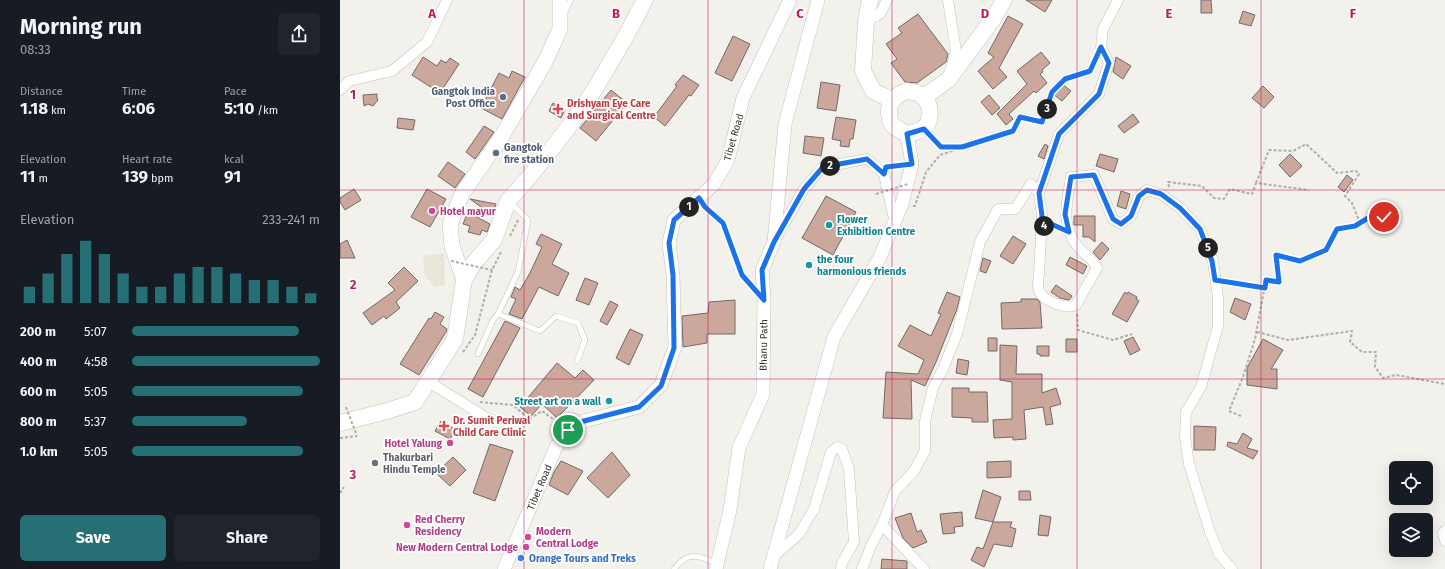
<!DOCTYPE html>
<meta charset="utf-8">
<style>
body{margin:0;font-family:"Fira Sans",sans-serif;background:#20242c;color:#f1f3f6;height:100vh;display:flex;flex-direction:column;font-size:15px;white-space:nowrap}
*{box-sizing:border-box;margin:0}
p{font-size:13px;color:#9ea1a6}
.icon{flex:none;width:22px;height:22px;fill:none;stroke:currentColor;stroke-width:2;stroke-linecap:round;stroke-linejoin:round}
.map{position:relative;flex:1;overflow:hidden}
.panel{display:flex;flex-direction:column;background:#171b24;width:340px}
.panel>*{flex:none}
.tools{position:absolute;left:1049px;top:461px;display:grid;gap:8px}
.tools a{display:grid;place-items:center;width:44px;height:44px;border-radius:6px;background:#171b24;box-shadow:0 4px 16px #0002;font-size:20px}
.pin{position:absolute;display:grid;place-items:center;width:34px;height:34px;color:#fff;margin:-17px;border:2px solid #fff;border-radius:50%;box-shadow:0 1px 4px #0007}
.km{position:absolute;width:20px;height:20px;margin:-10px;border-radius:50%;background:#222;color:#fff;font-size:11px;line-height:20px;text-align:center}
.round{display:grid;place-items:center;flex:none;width:42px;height:42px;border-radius:6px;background:#20242c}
.headline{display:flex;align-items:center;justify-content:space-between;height:68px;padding:0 20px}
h1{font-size:22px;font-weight:700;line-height:30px}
.figures{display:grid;grid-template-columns:repeat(3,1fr);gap:6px;height:68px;padding:4px 20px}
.figures div{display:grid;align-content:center}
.figures b{font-size:17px;font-weight:700}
.figures small{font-size:11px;font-weight:400}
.figures p{font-size:11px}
.chart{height:112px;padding:8px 20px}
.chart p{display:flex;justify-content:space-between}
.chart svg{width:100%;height:72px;margin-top:4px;stroke:#267075;stroke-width:6}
.primary-button{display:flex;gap:8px;margin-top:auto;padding:8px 20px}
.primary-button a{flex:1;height:46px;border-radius:6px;background:#267075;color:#fff;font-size:16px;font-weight:700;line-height:46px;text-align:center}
.primary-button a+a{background:#20242c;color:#f1f3f6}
ul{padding:0 20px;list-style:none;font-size:13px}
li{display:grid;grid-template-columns:64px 48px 1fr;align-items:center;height:30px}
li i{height:10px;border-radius:5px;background:#267075}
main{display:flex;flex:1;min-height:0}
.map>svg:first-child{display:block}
.built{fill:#e9e6d8}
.building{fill:#cca89c;stroke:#716a68}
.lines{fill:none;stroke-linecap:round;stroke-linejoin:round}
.service-casing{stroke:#c3c1bb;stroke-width:6}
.minor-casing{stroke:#c3c1bb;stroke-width:11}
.tertiary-casing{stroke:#c3c1bb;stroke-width:14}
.secondary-casing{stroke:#c3c1bb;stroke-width:16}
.primary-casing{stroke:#c3c1bb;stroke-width:17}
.path{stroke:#b0aea9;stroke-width:2;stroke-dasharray:3 2;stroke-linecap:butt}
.service{stroke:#fff;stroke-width:5}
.minor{stroke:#fff;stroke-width:10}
.tertiary{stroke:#fff;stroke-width:13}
.secondary{stroke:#fff;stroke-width:15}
.primary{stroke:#fff;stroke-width:16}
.path-bridge{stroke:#b0aea9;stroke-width:2;stroke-dasharray:3 2;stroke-linecap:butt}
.route-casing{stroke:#fff;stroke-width:8}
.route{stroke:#1a73e8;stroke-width:5}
.grid{fill:none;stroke:#c2185b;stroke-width:1;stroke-opacity:0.55}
.service-dot{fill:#5c6f8a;stroke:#fff;stroke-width:1.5}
.health-dot{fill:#e0444e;stroke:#fff;stroke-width:1.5}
.hotel-dot{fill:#d1479c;stroke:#fff;stroke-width:1.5}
.culture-dot{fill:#0f9aa8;stroke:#fff;stroke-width:1.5}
.worship-dot{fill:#6b7280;stroke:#fff;stroke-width:1.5}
.shop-dot{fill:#3f7fe0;stroke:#fff;stroke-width:1.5}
.labels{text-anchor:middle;stroke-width:3.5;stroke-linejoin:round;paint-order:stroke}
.service-label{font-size:10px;font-weight:bold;fill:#4e5e75;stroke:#fff;text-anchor:end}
.health-label{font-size:10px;font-weight:bold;fill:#be3a42;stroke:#fff;text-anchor:start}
.street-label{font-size:10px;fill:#353532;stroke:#fff}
.hotel-label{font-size:10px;font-weight:bold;fill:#b23c85;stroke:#fff;text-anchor:start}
.culture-label{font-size:10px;font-weight:bold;fill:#0d838f;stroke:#fff;text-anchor:start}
.worship-label{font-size:10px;font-weight:bold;fill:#5b616d;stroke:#fff;text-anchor:start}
.shop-label{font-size:10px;font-weight:bold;fill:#366cbe;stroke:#fff;text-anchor:start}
.grid-label{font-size:13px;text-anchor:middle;font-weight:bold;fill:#c2185b;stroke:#fff;stroke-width:3.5;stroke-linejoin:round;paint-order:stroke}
</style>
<main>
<section class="panel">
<div class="headline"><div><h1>Morning run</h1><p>08:33</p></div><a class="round"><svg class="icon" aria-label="share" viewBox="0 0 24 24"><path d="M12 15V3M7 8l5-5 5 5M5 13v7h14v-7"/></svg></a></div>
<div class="figures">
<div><p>Distance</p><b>1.18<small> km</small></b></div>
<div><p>Time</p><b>6:06</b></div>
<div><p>Pace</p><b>5:10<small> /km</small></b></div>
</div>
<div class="figures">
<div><p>Elevation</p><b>11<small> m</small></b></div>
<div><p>Heart rate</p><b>139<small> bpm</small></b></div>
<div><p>kcal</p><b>91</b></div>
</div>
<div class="chart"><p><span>Elevation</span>233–241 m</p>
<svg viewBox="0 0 160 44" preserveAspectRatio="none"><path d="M5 44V34M15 44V26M25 44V14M35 44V6M45 44V14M55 44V26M65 44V34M75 44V34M85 44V26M95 44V22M105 44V22M115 44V26M125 44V30M135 44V30M145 44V34M155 44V38"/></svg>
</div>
<ul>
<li><b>200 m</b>5:07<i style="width:89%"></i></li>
<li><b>400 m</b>4:58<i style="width:100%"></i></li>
<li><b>600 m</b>5:05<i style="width:91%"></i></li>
<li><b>800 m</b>5:37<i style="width:61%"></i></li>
<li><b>1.0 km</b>5:05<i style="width:91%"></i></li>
</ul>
<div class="primary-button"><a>Save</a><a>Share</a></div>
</section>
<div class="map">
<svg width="1105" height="569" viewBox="0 0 1105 569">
<rect width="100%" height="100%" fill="#f3f1eb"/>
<!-- built -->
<path class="built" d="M 104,253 L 105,285 L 95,287 L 85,276 L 83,256 Z"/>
<!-- building -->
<path class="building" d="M 686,0 L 712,0 L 705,12 Z
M 861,0 L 871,0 L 872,13 L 861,13 Z
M 903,11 L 915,15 L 911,26 L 899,23 Z
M 578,14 L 608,54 L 606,62 L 577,83 L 565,82 L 551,63 L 557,59 L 546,44 L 562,33 L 558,28 Z
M 668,16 L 683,24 L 659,68 L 667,77 L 653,89 L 638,71 L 654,57 L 648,53 Z
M 393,36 L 410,44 L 392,81 L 375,73 Z
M 701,52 L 710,63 L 702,70 L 703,72 L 700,74 L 707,83 L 696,93 L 694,91 L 669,114 L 673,119 L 666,125 L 657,114 L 687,84 L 677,71 Z
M 83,57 L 97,66 L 101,60 L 106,63 L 110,58 L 119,64 L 100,93 L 72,75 Z
M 776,57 L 791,66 L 783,79 L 773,72 Z
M 172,71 L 185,77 L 162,119 L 141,108 L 159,73 L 169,78 Z
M 343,75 L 359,85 L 351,96 L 349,95 L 325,126 L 314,117 L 337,86 L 335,85 Z
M 481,82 L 500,85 L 496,111 L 477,108 Z
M 722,84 L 731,91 L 722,101 L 713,94 Z
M 923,86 L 934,97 L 924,108 L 912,98 Z
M 271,90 L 287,103 L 256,141 L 240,128 Z
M 37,94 L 37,99 L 38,100 L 33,106 L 28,104 L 24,106 L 23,95 Z
M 649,95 L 660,108 L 652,115 L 641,102 Z
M 213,103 L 225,110 L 221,118 L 209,111 Z
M 793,114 L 799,122 L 784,133 L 778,126 Z
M 496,117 L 516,120 L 513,139 L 510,139 L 509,147 L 500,146 L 501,141 L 492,139 Z
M 58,118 L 75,120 L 73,130 L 57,128 Z
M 144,126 L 154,132 L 135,159 L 126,152 Z
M 465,136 L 484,138 L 481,156 L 463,153 Z
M 705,144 L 708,146 L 704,159 L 698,156 Z
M 760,154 L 778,159 L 774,172 L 756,166 Z
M 950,154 L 962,166 L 950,177 L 939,165 Z
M 108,162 L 125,174 L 115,188 L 98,176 Z
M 1007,175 L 1013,180 L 1004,192 L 998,187 Z
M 14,189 L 21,200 L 5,210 L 0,202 L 0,198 Z
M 87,189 L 106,199 L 90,227 L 71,217 Z
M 781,191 L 790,194 L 786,209 L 777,206 Z
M 486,196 L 516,212 L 493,255 L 462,238 Z
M 130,199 L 156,204 L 152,215 Z
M 128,212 L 150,224 L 147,232 L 142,230 L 140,235 L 128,232 L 130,226 L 123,224 Z
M 734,216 L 755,216 L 755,242 L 749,237 L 743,237 L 743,225 L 734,225 Z
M 201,234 L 222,244 L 212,264 L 229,273 L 218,296 L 199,287 L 182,319 L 169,314 L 176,299 L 171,297 L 175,287 L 180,290 L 190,273 L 202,247 L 196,244 Z
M 673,236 L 686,244 L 673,264 L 660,256 Z
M 7,240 L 15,258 L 0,258 L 0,244 Z
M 762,242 L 769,249 L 760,260 L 753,252 Z
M 730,257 L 747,266 L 743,274 L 726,265 Z
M 643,258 L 651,261 L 646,273 L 640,271 Z
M 64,267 L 78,281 L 56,302 L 60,308 L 46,319 L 44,316 L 32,325 L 23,313 L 55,290 L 48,283 Z
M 245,278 L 258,283 L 249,305 L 236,300 Z
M 716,285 L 732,296 L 729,300 L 720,298 L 711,292 Z
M 607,292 L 620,297 L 617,309 L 596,362 L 585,386 L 571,380 L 572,419 L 543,418 L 546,372 L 578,374 L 584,360 L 558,346 L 570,325 L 591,336 L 601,314 L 598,313 Z
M 785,292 L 787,294 L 788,292 L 797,297 L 796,299 L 799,301 L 787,322 L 772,314 Z
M 895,298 L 911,304 L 905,320 L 890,312 Z
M 681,299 L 697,299 L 700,302 L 702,328 L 662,329 L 661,303 L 681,302 Z
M 395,300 L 395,334 L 367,334 L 367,343 L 343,347 L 342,316 L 368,313 L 369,302 Z
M 270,301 L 278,305 L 267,325 L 260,321 Z
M 95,312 L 104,317 L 100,324 L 107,329 L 106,332 L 79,375 L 60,364 L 89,318 L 91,319 Z
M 165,321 L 180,328 L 143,397 L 128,389 Z
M 290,329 L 303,335 L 289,365 L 276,358 Z
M 793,337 L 800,350 L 790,355 L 784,341 Z
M 648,338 L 657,338 L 657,351 L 648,351 Z
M 726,339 L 737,339 L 737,352 L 726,352 Z
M 923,339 L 943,350 L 931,369 L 937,369 L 937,389 L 907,385 L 907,368 Z
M 660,345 L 677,346 L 676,374 L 702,374 L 702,393 L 716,388 L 721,404 L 710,407 L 713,424 L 706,425 L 703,407 L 684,410 L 686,439 L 673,440 L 673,437 L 654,438 L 653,420 L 672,419 L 672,382 L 660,380 Z
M 697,346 L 709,346 L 709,356 L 700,356 L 700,354 L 697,354 Z
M 618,359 L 629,361 L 627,375 L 616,373 Z
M 217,363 L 235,378 L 243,370 L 254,380 L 217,418 L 202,404 L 191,416 L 180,407 Z
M 612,388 L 629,388 L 629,392 L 647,392 L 648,422 L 632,422 L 632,418 L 612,417 Z
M 101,421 L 116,430 L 110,439 L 95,431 Z
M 854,426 L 876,427 L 875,450 L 854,450 Z
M 903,433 L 912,439 L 907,448 L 918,451 L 913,459 L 887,446 L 888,442 L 897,444 Z
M 150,444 L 173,451 L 155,501 L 133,493 Z
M 272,452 L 290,475 L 268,498 L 247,478 Z
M 113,457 L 126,470 L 110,486 L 96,473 Z
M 221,461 L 243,471 L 228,495 L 209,485 L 214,472 Z
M 671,461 L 671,477 L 647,478 L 647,462 Z
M 643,490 L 661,497 L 653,522 L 635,518 Z
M 679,491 L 690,491 L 691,500 L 679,500 Z
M 622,512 L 623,526 L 614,527 L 615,533 L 603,534 L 600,514 Z
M 571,513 L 577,532 L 581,530 L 587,542 L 573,548 L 563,538 L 555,518 Z
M 700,515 L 711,517 L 708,536 L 698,535 Z
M 653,522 L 672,522 L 670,527 L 676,529 L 672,547 L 654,544 L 644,567 L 631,560 L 637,547 L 643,549 Z
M 542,559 L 567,561 L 567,569 L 541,569 Z"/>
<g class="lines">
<defs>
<path id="service" d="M 225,12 L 231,0
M 158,314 L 200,331 L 216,316 L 238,323 L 245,340 L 237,361
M 138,354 L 153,320 L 158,314 L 178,272 L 188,220 L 171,203
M 334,569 C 350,550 357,556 377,563"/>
<path id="minor" d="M 608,0 L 616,51 L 610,71
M 526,21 L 540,14 L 547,0
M 0,90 L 9,81 L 52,71 L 87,42 L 107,0
M 699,193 L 719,134 L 759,94 L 769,63 L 761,47 L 763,29 L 778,0
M 435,240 L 464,189 L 483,167 L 527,159 L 544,174 L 555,223
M 89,382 L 150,420
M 542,525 L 584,569
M 1105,531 L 1103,533 L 1105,541
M 434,556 L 459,534 L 474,509 L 491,452 L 497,447 L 502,449 L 509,469 L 514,542 L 502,563 L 501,569
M 522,569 L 531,546 L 542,525 L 555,491 L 574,471 L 585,451 L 585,421 L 593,388 L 603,369 L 617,334 L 640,242 L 658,209 L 675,209 L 691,184 L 699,193 L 702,216 L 699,275 C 698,280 697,285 699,291 C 704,301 726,310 736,305 L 757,268 C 753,259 745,255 738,247 C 720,225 727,203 731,177 L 754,175 L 773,219 L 781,224 L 791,216 L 799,197 L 807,190 L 821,194 L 840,208 L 860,229 L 873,261 L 878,297 L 878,326 L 861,387 L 846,412 L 845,437 L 849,464 L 870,532 L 879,554 L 892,569"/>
<path id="tertiary" d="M 164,569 L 216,447 L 228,430 L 244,421 L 299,407 L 321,385 L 335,347 L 333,275 L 329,243 L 334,220 L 374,184 L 388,160 L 403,98 L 450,0
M 376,569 L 390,510 L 399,448 L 423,394 L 424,300 L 422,270 L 434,242 L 445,124 L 478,0
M 430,569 L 494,337 L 540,257 L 562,204 L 572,164 L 567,134"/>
<path id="secondary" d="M 124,280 L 112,246 L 110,224 L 122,194 L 162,136 L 205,62 L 220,29 L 220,0"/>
<path id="primary" d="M 530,0 L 526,21 L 523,71 L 533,91 L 552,100
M 567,91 C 573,92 578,92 582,96 C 592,103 593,123 582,129 C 578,132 572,133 567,134 C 561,131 552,127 550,120 C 549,118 550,116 549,114 C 548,101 556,95 567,91 Z
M 584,97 L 608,80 L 653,19 L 664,0
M 0,423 L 47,411 L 75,402 L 115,339 L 124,280 L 133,264 L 154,240 L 168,201 L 190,176 L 228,128 L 255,89 L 287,34 L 305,0"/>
</defs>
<!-- service casing -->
<use href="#service" class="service-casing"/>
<!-- minor casing -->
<use href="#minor" class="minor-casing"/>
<!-- tertiary casing -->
<use href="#tertiary" class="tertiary-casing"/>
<!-- secondary casing -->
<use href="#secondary" class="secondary-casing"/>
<!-- primary casing -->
<use href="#primary" class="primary-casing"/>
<!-- path -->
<path class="path" d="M 591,137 L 601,147 L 621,147
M 550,166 L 561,165
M 916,183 L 929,150 L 953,151 L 966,144 L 997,173 L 1016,171 L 1019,174 L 1005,196 L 1012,203 L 1020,223
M 829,187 L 828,182 L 862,186 L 874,198 L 884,199 L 890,189 L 912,194 L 916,183 L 969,190
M 573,206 L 575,206 L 586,172 L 600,155 L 673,131 L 680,117 L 702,122 L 712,92 L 725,79 L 751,71 L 756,58
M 365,207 L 383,223 L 402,275 L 412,287
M 170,236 L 178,220
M 885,282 L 925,288
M 737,314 L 738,330 L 773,340 L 792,334
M 917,332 L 948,340 L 1012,331 L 1010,342 L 1022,352 L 1036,352 L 1035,367 L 1043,378 L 1056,375 L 1105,384
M 123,352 L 135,335 L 152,270 L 161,252
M 140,402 L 173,405 L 189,419 L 202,411 L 219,423
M 901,416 L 889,411 L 903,377 L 915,339 L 926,280 L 939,282 L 936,255 L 960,261 L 986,250 L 997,229 L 1015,226 L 1028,218 L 1044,217 L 1050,207
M 0,438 L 17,436
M 0,493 L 4,487"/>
<!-- service -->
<use href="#service" class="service"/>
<!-- minor -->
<use href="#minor" class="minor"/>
<!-- tertiary -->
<use href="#tertiary" class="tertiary"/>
<!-- secondary -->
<use href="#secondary" class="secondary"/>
<!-- primary -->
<use href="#primary" class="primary"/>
<!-- path-bridge -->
<path class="path-bridge" d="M 536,194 L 568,184
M 111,261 L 152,270
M 6,407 L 17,436"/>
</g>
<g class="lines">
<defs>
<path id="route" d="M 228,430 L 244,421 L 299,407 L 321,386 L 334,348 L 333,275 L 329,243 L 334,220 L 359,198 L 365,207 L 383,223 L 402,275 L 424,300 L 422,270 L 434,242 L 464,189 L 483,167 L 527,159 L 544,174 L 546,167 L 572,164 L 567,134 L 584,129 L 601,147 L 622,147 L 673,131 L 680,117 L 702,122 L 712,92 L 725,79 L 750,71 L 761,47 L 769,63 L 759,94 L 719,134 L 699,193 L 702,216 L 702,227 L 709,223 L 729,232 L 725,214 L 731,177 L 754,175 L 773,219 L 781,224 L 791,216 L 799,196 L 807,190 L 821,194 L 840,208 L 860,229 L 872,261 L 875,280 L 925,288 L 926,280 L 939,282 L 936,255 L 960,261 L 986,250 L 997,229 L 1015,226 L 1028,218 L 1044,217"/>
</defs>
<!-- route casing -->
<use href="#route" class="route-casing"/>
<!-- route -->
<use href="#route" class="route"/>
</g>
<!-- grid -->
<path class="grid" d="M 184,0 L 184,569M 368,0 L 368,569M 552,0 L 552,569M 737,0 L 737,569M 921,0 L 921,569M 0,190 L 1105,190M 0,379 L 1105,379"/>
<!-- markers -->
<g class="service-dot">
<circle cx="163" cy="97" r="4"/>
<circle cx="156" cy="153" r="4"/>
</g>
<g class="health-dot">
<path d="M216 103h4v4h4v4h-4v4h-4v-4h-4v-4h4z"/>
<path d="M102 420h4v4h4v4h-4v4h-4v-4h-4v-4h4z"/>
</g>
<g class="hotel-dot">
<circle cx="92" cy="211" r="4"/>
<circle cx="110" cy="443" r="4"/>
<circle cx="67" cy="525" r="4"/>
<circle cx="188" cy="537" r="4"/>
<circle cx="186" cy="547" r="4"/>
</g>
<g class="culture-dot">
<circle cx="489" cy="225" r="4"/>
<circle cx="469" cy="265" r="4"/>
<circle cx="269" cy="401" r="4"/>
</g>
<circle class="worship-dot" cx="35" cy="463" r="4"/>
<circle class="shop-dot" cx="181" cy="558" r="4"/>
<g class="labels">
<!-- service labels -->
<g class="service-label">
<text x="155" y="95">Gangtok India<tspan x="155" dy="12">Post Office</tspan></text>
<text x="164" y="151" text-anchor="start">Gangtok<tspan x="164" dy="12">fire station</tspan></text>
</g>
<!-- health labels -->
<g class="health-label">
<text x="227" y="107">Drishyam Eye Care<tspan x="227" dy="12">and Surgical Centre</tspan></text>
<text x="113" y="424">Dr. Sumit Periwal<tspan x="113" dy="12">Child Care Clinic</tspan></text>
</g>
<!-- street labels -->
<g class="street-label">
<text transform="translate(393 137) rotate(-74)" y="4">Tibet Road</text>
<text transform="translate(423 345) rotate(-89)" y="4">Bhanu Path</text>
<text transform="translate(199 487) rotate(-67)" y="4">Tibet Road</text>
</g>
<!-- hotel labels -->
<g class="hotel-label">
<text x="100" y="215">Hotel mayur</text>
<text x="102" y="447" text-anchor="end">Hotel Yalung</text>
<text x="75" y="523">Red Cherry<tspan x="75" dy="12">Residency</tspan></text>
<text x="196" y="535">Modern<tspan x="196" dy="12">Central Lodge</tspan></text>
<text x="178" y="551" text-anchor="end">New Modern Central Lodge</text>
</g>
<!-- culture labels -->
<g class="culture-label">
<text x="497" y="223">Flower<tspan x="497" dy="12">Exhibition Centre</tspan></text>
<text x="477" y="263">the four<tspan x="477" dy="12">harmonious friends</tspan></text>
<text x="261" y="405" text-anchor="end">Street art on a wall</text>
</g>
<!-- worship labels -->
<g class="worship-label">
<text x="43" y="461">Thakurbari<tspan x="43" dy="12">Hindu Temple</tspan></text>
</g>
<!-- shop labels -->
<g class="shop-label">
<text x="189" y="562">Orange Tours and Treks</text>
</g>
</g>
<g class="grid-label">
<text x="92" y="18">A</text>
<text x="276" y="18">B</text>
<text x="460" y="18">C</text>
<text x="645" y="18">D</text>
<text x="829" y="18">E</text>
<text x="1013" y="18">F</text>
<text x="13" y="99">1</text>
<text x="13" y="289">2</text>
<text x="13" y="479">3</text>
</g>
</svg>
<div class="tools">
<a><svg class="icon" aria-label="locate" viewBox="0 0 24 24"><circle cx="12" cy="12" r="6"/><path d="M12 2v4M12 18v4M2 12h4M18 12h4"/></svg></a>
<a><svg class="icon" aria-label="layers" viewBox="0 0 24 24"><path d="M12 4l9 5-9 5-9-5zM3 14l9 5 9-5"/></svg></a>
</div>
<div class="pin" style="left:228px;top:430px;background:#1e9e55"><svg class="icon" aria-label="arrive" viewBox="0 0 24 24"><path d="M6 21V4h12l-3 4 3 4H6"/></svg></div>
<div class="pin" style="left:1044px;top:217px;background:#d93025"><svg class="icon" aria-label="check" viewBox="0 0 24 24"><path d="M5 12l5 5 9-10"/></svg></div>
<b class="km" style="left:349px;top:207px">1</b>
<b class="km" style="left:490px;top:166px">2</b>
<b class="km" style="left:707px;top:109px">3</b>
<b class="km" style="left:704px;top:226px">4</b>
<b class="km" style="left:868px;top:248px">5</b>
</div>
</main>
